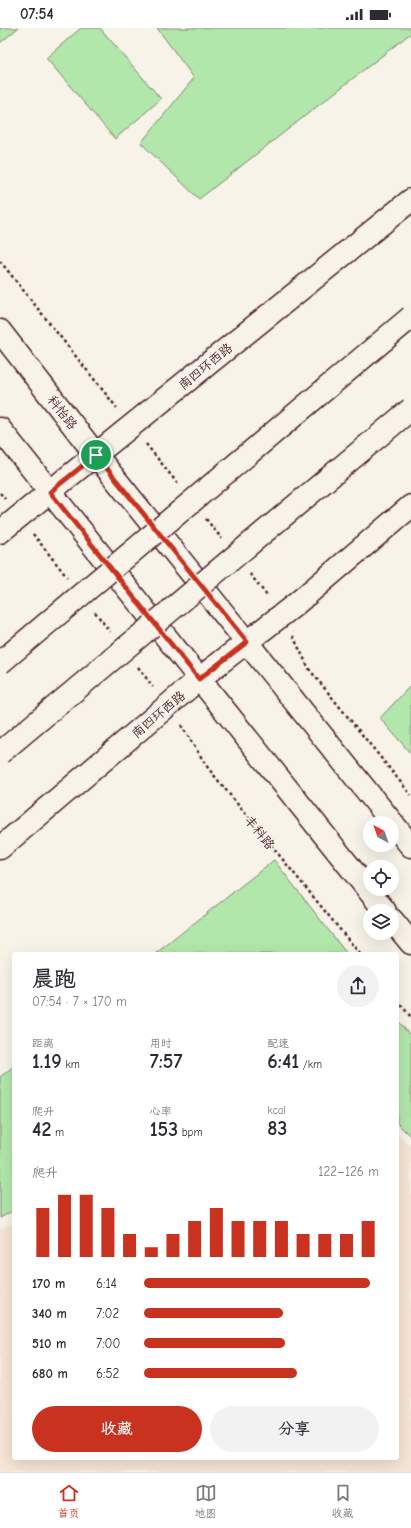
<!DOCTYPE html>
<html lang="zh">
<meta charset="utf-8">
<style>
body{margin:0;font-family:"Comic Neue","LXGW WenKai TC",sans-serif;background:#f2f2f3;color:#2b2b33;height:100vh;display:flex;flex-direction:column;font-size:15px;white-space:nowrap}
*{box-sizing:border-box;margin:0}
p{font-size:13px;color:#7c7c81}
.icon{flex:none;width:22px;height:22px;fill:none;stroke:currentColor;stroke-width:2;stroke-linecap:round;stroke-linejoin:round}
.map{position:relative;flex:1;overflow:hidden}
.sheet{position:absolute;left:12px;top:924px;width:387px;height:508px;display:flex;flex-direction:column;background:#fff;border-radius:4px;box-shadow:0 4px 16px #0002}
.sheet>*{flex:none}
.needle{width:26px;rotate:320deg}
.controls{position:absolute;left:363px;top:788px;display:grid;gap:8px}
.controls a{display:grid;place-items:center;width:36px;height:36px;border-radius:50%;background:#fff;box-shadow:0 4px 16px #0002;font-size:20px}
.pin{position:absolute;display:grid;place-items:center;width:34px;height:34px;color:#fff;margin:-17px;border:2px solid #fff;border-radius:50%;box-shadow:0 1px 4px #0007}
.round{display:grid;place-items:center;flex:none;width:42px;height:42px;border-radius:21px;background:#f2f2f3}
.summary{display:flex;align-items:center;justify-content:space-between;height:68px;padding:0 20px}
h1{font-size:22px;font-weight:700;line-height:30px}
.stats{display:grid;grid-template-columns:repeat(3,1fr);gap:6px;height:68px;padding:4px 20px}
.stats div{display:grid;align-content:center}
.stats b{font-size:20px;font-weight:700}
.stats small{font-size:11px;font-weight:400}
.stats p{font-size:11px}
.chart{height:112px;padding:8px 20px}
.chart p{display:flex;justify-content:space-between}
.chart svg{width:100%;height:72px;margin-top:4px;stroke:#c8321e;stroke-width:6}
.cta{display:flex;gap:8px;margin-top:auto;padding:8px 20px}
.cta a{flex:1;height:46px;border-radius:24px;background:#c8321e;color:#fff;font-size:16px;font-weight:700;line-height:46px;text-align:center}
.cta a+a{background:#f2f2f3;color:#2b2b33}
ul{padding:0 20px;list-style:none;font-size:13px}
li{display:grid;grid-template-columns:64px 48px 1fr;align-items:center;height:30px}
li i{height:10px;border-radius:5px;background:#c8321e}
.status{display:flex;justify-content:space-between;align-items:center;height:28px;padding:0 20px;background:#fff;direction:ltr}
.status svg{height:11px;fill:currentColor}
.menu{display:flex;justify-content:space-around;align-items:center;height:56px;border-top:1px solid #e1e1e2;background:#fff;font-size:11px;color:#7c7c81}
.menu a{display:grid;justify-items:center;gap:2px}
.menu .selected{color:#c8321e}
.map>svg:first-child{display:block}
.built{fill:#f6e4d4}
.green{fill:#b1e7aa;stroke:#7e836a}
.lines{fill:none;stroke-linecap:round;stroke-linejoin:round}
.secondary-casing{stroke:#4a1f2b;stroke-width:25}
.primary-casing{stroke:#4a1f2b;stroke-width:25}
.path{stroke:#4a1f2b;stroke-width:2.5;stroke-dasharray:3 3;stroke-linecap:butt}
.secondary{stroke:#f7f3e8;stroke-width:22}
.primary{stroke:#f7f3e8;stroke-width:22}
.trunk-bridge-casing{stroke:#4a1f2b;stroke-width:25;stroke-linecap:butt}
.trunk-bridge{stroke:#f7f3e8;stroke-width:22}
.route-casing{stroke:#fff;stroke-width:8}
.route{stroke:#c8321e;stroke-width:5}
.labels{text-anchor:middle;stroke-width:3.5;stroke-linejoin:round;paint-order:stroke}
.street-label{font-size:13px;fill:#4a1f2b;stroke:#f7f3e8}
</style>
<div class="status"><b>07:54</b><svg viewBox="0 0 49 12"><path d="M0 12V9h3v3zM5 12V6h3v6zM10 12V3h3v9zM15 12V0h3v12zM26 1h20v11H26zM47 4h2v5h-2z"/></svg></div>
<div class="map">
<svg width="411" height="1444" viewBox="0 0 411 1444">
<rect width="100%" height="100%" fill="#f7f3e8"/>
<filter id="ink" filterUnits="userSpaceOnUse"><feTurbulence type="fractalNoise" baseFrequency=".025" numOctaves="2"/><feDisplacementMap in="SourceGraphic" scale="8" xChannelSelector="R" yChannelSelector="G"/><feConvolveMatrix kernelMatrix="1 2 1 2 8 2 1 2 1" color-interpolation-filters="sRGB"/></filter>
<g filter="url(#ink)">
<!-- built -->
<path class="built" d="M 397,1106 L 411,1119 L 411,1444 L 0,1444 L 0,1202 L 14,1194 L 14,1430 L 397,1430 Z"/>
<!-- green -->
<path class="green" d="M 0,0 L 18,0 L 0,15 Z
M 81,0 L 100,0 L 161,71 L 115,111 L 46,30 Z
M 157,0 L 411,0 L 411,5 L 199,171 L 141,115 L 194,50 Z
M 411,657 L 411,726 L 380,690 Z
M 274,832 L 347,926 L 155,926 Z
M 397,991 L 411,1009 L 411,1109 L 397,1095 Z
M 14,1038 L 14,1182 L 0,1190 L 0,1049 Z"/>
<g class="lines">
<defs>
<path id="secondary" d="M 0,504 L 411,172
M 0,820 L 199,651 L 296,576 L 411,478"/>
<path id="primary" d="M 0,303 L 96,427 L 411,818
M 0,401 L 385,883
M 392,892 L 411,915"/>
</defs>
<!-- secondary casing -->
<use href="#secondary" class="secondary-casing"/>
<!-- primary casing -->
<use href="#primary" class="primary-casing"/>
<!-- path -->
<path class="path" d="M 0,233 L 117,380
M 146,416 L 178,456
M 0,465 L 5,471
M 206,491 L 222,511
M 33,506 L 67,549
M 250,546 L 268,569
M 95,584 L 110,604
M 293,608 L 309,641 L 411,767
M 138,639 L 153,659
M 181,697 L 208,740 L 360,926
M 397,972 L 411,989"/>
<!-- secondary -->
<use href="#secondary" class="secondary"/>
<!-- primary -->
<use href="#primary" class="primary"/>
<defs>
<path id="trunk-bridge" d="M 0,635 L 411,289
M 0,725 L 411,381"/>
</defs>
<!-- trunk-bridge casing -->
<use href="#trunk-bridge" class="trunk-bridge-casing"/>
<!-- trunk-bridge -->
<use href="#trunk-bridge" class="trunk-bridge"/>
</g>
</g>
<g class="lines" filter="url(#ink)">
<defs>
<path id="route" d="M 96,427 L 247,614 L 199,651 L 50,464 Z"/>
</defs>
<!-- route casing -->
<use href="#route" class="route-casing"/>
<!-- route -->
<use href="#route" class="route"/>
</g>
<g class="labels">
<!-- street labels -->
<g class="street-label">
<text transform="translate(205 338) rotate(-39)" y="5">南四环西路</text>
<text transform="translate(63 384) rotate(52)" y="5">科怡路</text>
<text transform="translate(158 686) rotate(-40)" y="5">南四环西路</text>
<text transform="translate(260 804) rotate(51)" y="5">丰科路</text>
</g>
</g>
</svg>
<div class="controls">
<a><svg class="needle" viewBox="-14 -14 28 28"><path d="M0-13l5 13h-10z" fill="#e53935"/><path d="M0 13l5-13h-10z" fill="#7c7c81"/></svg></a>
<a><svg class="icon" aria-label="locate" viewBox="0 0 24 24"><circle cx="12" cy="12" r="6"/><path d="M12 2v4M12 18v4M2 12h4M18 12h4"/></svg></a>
<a><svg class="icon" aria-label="layers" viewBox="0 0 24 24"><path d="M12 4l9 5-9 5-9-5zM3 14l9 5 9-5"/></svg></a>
</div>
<div class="pin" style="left:96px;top:427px;background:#1e9e55"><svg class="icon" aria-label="arrive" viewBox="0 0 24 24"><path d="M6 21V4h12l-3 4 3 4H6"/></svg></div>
<section class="sheet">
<div class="summary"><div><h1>晨跑</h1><p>07:54 · 7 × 170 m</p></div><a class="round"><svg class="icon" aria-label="share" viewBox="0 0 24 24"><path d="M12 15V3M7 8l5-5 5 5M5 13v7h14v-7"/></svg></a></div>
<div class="stats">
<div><p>距离</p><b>1.19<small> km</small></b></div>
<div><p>用时</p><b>7:57</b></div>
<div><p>配速</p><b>6:41<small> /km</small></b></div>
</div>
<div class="stats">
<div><p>爬升</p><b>42<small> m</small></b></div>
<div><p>心率</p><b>153<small> bpm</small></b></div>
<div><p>kcal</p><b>83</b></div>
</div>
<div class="chart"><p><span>爬升</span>122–126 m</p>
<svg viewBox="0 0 160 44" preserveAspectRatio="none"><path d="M5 44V14M15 44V6M25 44V6M35 44V14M45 44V30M55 44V38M65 44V30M75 44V22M85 44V14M95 44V22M105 44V22M115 44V22M125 44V30M135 44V30M145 44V30M155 44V22"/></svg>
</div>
<ul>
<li><b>170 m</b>6:14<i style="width:96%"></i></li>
<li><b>340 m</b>7:02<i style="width:59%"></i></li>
<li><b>510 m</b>7:00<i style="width:60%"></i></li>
<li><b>680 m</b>6:52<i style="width:65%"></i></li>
</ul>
<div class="cta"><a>收藏</a><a>分享</a></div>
</section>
</div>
<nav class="menu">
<a class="selected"><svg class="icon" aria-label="home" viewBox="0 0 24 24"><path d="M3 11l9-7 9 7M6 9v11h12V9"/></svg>首页</a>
<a><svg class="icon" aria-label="map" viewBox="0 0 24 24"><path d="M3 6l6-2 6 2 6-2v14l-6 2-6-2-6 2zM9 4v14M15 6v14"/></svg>地图</a>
<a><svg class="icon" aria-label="saved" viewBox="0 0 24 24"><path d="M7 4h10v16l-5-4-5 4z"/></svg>收藏</a>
</nav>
